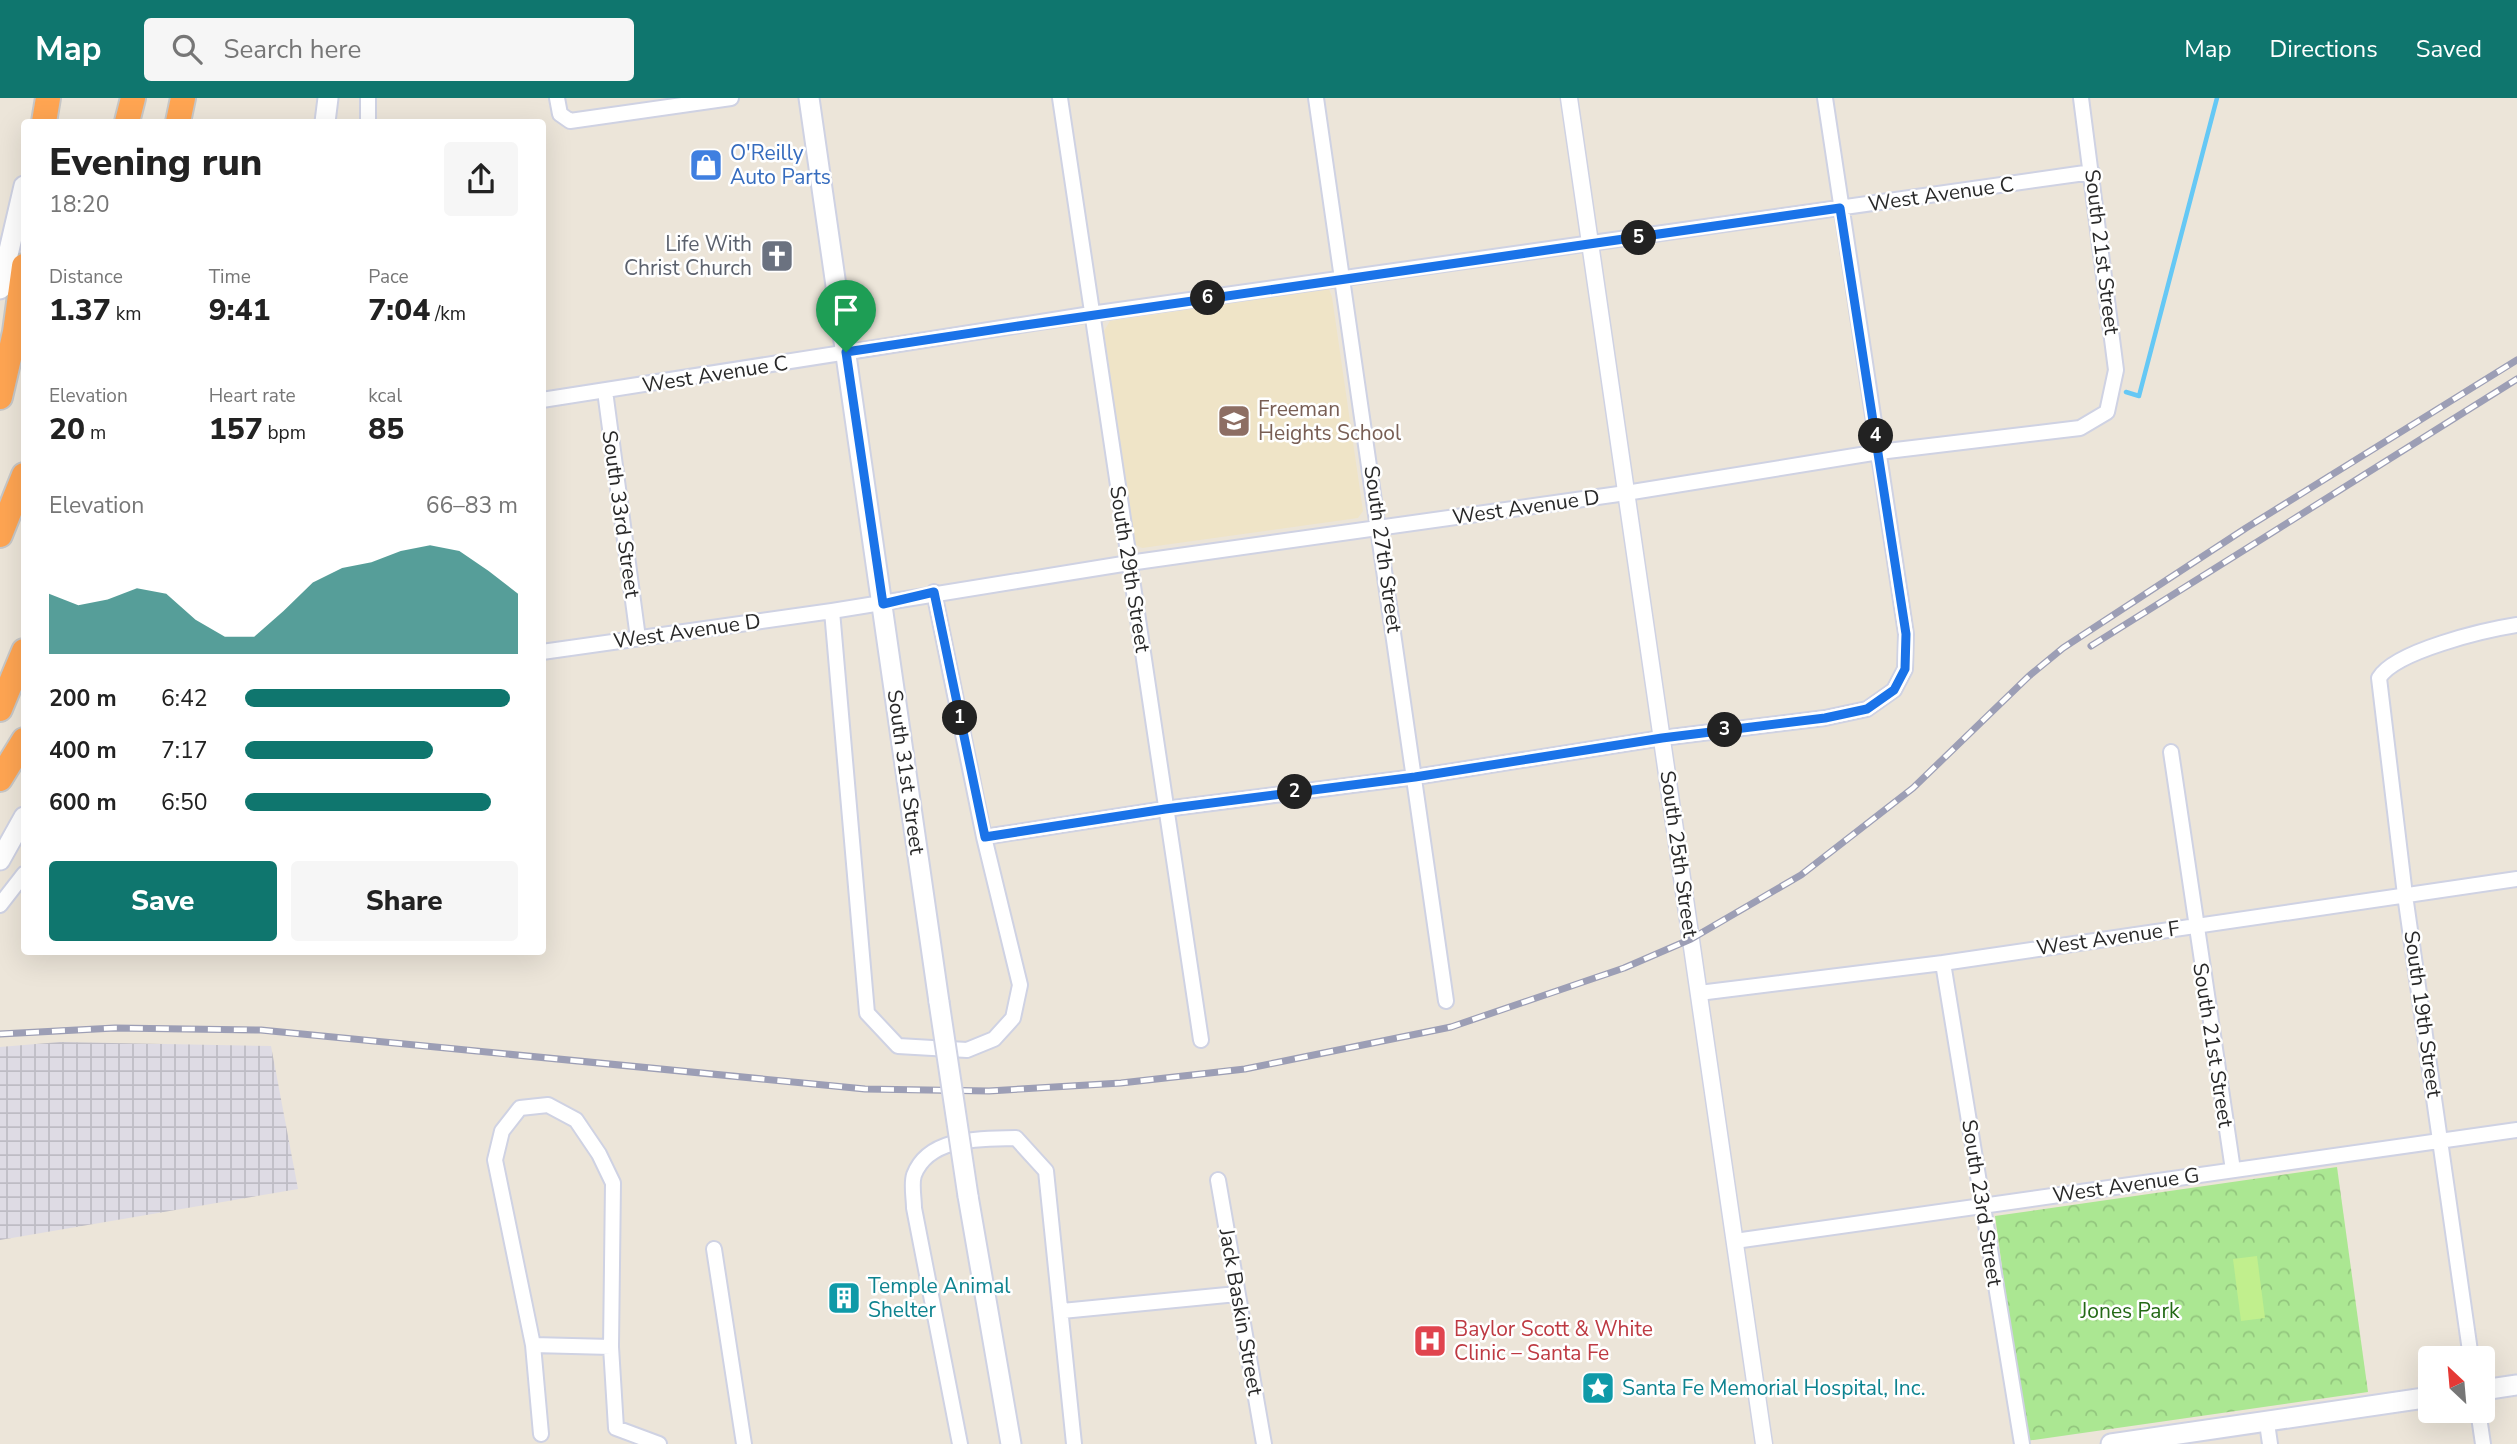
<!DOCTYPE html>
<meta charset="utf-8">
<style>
body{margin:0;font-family:"Nunito Sans",sans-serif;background:#f6f6f6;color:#222;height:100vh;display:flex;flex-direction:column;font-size:26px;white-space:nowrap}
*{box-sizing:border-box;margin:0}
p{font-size:23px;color:#767676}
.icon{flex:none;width:38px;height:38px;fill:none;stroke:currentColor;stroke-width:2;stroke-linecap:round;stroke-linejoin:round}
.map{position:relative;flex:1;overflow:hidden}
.details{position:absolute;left:21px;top:21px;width:525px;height:836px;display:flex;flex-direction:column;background:#fff;border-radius:7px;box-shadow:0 7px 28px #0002}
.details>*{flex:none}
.needle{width:46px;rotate:334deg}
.tools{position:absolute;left:2418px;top:1248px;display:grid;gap:14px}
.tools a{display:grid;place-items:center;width:77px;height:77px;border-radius:7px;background:#fff;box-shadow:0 7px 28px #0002;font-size:35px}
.pin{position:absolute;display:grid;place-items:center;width:60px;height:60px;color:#fff;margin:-72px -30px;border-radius:50% 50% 50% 0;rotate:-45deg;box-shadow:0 0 7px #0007}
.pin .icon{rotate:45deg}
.km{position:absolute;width:35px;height:35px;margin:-18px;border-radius:50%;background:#222;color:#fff;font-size:19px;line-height:35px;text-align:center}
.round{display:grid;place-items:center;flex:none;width:74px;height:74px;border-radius:7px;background:#f6f6f6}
.summary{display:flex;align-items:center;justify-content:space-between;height:119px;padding:0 28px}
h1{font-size:38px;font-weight:800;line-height:52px}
.figures{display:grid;grid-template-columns:repeat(3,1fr);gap:10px;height:119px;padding:7px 28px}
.figures div{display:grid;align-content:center}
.figures b{font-size:30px;font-weight:800}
.figures small{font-size:19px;font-weight:400}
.figures p{font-size:19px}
.chart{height:196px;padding:14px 28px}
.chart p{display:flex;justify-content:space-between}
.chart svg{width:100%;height:126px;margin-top:7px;fill:#0f766e;opacity:.7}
.button{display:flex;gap:14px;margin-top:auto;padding:14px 28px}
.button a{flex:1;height:80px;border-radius:7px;background:#0f766e;color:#fff;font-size:28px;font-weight:800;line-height:80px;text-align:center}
.button a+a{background:#f6f6f6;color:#222}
ul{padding:0 28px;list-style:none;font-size:23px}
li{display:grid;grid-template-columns:112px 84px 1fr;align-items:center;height:52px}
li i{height:18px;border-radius:9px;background:#0f766e}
header{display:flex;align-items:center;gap:42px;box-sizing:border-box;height:98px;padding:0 35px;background:#0f766e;color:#fff}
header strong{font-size:33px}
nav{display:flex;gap:38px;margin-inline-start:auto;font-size:24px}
.search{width:490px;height:63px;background:#f6f6f6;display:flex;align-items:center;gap:18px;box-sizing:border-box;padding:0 24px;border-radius:7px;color:#767676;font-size:26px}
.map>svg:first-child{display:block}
.industrial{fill:url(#industrial-grid)}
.education{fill:#efe4c7}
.park{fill:url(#park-crowns)}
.pitch{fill:#c1ef8d}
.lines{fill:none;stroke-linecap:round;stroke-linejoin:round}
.stream{stroke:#65c8f5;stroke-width:4.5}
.minor-casing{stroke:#cfd2e3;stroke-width:18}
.tertiary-casing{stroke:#cfd2e3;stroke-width:19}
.secondary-casing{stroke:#cfd2e3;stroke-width:23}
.motorway-casing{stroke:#c7c7c7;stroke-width:28}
.minor{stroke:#fff;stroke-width:14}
.tertiary{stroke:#fff;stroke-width:16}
.secondary{stroke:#fff;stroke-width:19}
.motorway{stroke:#ffa552;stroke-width:24}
.rail-casing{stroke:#9c9eb5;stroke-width:7}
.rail{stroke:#fff;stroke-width:4.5;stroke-dasharray:13;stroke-linecap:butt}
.secondary-bridge-casing{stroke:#cfd2e3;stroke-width:23;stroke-linecap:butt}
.secondary-bridge{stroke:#fff;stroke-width:19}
.route-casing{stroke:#fff;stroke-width:14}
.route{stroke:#1a73e8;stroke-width:9}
.labels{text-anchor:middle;stroke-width:5;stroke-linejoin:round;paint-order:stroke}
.shop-label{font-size:21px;fill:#366cbe;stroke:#fff;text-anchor:start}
.street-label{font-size:21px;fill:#292929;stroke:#fff}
.worship-label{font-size:21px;fill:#5b616d;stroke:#fff;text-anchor:end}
.education-label{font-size:21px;fill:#785e54;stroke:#fff;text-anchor:start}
.culture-label{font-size:21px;fill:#0d838f;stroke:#fff;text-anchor:start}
.park-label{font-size:21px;fill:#236915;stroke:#fff}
.health-label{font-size:21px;fill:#be3a42;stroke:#fff;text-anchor:start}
</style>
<header>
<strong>Map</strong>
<div class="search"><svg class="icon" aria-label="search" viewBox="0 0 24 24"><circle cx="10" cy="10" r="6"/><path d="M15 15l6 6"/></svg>Search here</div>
<nav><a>Map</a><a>Directions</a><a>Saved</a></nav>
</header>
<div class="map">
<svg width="2517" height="1346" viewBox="0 0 2517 1346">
<defs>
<pattern id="industrial-grid" width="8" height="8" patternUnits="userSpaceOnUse" patternTransform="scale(1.75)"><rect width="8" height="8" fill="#dedbe4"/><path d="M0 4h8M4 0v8" fill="none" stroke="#bebcc4"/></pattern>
<pattern id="park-crowns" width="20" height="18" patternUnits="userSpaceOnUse" patternTransform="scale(1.75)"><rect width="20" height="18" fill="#abe792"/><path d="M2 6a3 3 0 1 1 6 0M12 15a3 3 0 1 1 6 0" fill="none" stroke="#93c67e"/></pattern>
</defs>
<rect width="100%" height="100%" fill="#ece5d9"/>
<!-- industrial -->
<path class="industrial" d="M 60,944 L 271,948 L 298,1091 L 0,1142 L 0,949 Z"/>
<!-- education -->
<path class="education" d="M 1329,191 L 1332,199 L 1363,413 L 1358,420 L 1142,450 L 1134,446 L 1104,233 L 1110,223 Z"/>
<!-- park -->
<path class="park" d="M 2337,1069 L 2368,1294 L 2026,1343 L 1995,1118 Z"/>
<!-- pitch -->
<path class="pitch" d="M 2257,1158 L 2265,1220 L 2241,1223 L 2233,1161 Z"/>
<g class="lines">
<!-- stream -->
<path class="stream" d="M 2126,294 L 2139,298 L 2217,0"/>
<defs>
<path id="minor" d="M 557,0 L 560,16 L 570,23 L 731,0
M 1060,0 L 1201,942
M 1316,0 L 1446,903
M 368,24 L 368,0
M 605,293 L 638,540
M 542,302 L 1091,216 L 2092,74
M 832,513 L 867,915 L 898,948 L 967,952 L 994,941 L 1013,920 L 1020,887 L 984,739 L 934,494
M 542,554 L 832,513 L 1129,465 L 1626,395 L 1879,354 L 2080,330 L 2107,314 L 2116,272 L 2081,0
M 2171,654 L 2233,1072
M 984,739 L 1165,711 L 1415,679 L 1662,640 L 1825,620 L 1867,611 L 1894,592 L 1905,571 L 1906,536 L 1825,0
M 0,807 L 24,776
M 1943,865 L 2022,1346
M 1699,895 L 1943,865 L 2517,781
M 1218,1082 L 1264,1346
M 1735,1143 L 2517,1032
M 714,1151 L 744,1346
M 1062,1213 L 1237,1196
M 533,1247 L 611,1249 L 616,1330 L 659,1346
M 2471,1260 L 2405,797 L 2379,580 C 2395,553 2485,532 2517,527
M 2478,1312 L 2483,1346
M 2267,1325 L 2270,1346
M 541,1336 L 533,1247 L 495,1062 L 502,1033 L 520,1010 L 548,1007 L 576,1022 L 599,1056 L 613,1085 L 611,1249
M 960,1346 L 914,1110 C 914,1100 911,1086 914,1077 C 929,1038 981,1041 1016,1040 L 1046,1073 L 1074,1346"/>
<path id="tertiary" d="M 1569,0 L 1764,1346"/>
<path id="secondary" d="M 809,0 L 939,904
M 325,24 L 328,0
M 0,191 L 24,88
M 0,762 L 24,719
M 968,1098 L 1011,1346
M 2483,1292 L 2517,1287
M 2111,1346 L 2431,1299"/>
<path id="motorway" d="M 44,24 L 48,0
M 127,24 L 133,0
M 178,24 L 183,0
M 0,299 L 15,234 L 24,168
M 0,437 L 24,377
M 0,611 L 24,553
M 0,681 L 24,642"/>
</defs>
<!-- minor casing -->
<use href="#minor" class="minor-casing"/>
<!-- tertiary casing -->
<use href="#tertiary" class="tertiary-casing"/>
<!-- secondary casing -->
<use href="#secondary" class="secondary-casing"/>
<!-- motorway casing -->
<use href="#motorway" class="motorway-casing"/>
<!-- minor -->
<use href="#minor" class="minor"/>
<!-- tertiary -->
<use href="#tertiary" class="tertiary"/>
<!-- secondary -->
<use href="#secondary" class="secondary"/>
<!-- motorway -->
<use href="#motorway" class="motorway"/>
<defs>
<path id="rail" d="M 2091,548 L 2517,281
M 0,936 L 115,930 L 261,932 L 865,991 L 989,993 L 1121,985 L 1245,971 L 1451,929 L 1624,870 L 1691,841 L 1801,777 L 1913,690 L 2029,578 L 2063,550 L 2246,430 L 2517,262"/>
</defs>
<!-- rail casing -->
<use href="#rail" class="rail-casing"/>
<!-- rail -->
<use href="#rail" class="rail"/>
<defs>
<path id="secondary-bridge" d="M 939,904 L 968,1098"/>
</defs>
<!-- secondary-bridge casing -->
<use href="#secondary-bridge" class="secondary-bridge-casing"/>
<!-- secondary-bridge -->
<use href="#secondary-bridge" class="secondary-bridge"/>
</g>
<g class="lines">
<defs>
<path id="route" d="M 1840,110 L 1906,536 L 1905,571 L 1894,592 L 1867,611 L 1825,620 L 1662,640 L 1415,679 L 1165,711 L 985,739 L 934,494 L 883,506 L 846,254 C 1177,203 1509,158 1840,110 Z"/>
</defs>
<!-- route casing -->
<use href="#route" class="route-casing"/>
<!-- route -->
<use href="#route" class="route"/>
</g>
<!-- icons -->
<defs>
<symbol id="shop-square" viewBox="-11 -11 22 22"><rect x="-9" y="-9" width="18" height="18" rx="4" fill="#3f7fe0" stroke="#fff"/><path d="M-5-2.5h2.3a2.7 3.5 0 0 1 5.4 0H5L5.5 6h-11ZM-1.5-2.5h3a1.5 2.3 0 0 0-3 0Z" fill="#fff"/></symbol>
<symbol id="church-square" viewBox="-11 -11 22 22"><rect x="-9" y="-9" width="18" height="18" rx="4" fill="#6b7280" stroke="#fff"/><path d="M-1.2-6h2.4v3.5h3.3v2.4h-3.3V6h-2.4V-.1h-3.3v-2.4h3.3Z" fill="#fff"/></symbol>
<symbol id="school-square" viewBox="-11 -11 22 22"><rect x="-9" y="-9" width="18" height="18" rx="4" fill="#8d6e63" stroke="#fff"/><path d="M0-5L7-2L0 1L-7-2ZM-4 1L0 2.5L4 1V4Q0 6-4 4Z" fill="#fff"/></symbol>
<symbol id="building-square" viewBox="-11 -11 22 22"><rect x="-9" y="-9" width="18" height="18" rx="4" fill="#0f9aa8" stroke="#fff"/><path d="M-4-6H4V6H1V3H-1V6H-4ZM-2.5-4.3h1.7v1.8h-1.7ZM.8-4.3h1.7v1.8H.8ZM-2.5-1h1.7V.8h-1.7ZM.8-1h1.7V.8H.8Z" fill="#fff"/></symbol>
<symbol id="hospital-square" viewBox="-11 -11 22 22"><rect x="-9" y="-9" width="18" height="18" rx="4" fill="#e0444e" stroke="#fff"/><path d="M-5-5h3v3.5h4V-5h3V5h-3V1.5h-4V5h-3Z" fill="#fff"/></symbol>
<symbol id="sight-square" viewBox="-11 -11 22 22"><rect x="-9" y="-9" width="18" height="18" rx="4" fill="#0f9aa8" stroke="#fff"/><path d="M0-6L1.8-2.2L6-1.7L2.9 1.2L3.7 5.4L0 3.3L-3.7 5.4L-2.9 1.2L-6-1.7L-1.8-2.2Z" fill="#fff"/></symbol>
</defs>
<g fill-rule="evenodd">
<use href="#shop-square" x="687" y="48" width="38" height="38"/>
<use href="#church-square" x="758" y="139" width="38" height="38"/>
<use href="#school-square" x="1215" y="304" width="38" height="38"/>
<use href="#building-square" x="825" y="1181" width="38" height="38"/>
<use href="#hospital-square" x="1411" y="1224" width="38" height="38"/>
<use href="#sight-square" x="1579" y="1271" width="38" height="38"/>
</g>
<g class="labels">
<!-- shop labels -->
<g class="shop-label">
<text x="730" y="62">O'Reilly<tspan x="730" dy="24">Auto Parts</tspan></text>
</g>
<!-- street labels -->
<g class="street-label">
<text transform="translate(1941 96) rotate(-8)" y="7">West Avenue C</text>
<text transform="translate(2102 154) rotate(83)" y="7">South 21st Street</text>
<text transform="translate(715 276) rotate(-9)" y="7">West Avenue C</text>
<text transform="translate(1526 409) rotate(-8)" y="7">West Avenue D</text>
<text transform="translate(621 416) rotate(82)" y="7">South 33rd Street</text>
<text transform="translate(1383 451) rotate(82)" y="7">South 27th Street</text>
<text transform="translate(1130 471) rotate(81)" y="7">South 29th Street</text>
<text transform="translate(687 533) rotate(-8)" y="7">West Avenue D</text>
<text transform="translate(906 674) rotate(82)" y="7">South 31st Street</text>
<text transform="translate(1679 756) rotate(82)" y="7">South 25th Street</text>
<text transform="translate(2108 840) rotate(-8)" y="7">West Avenue F</text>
<text transform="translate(2423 916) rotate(82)" y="7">South 19th Street</text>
<text transform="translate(2213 947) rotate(81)" y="7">South 21st Street</text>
<text transform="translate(2126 1087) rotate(-8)" y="7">West Avenue G</text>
<text transform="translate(1982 1105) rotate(81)" y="7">South 23rd Street</text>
<text transform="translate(1241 1214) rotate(80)" y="7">Jack Baskin Street</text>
</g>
<!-- worship labels -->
<g class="worship-label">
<text x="752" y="153">Life With<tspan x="752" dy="24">Christ Church</tspan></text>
</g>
<!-- education labels -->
<g class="education-label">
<text x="1258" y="318">Freeman<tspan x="1258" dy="24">Heights School</tspan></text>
</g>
<!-- culture labels -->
<g class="culture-label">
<text x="868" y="1195">Temple Animal<tspan x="868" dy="24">Shelter</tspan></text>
<text x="1622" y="1297">Santa Fe Memorial Hospital, Inc.</text>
</g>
<!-- park labels -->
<g class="park-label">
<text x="2130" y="1220">Jones Park</text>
</g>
<!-- health labels -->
<g class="health-label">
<text x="1454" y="1238">Baylor Scott &amp; White<tspan x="1454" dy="24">Clinic – Santa Fe</tspan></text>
</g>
</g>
</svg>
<div class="tools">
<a><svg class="needle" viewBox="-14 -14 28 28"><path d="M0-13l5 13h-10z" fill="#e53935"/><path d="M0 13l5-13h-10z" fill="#767676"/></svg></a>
</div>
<div class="pin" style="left:846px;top:254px;background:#1e9e55"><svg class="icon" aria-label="arrive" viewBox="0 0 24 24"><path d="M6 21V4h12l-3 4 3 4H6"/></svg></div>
<b class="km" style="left:960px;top:620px">1</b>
<b class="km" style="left:1295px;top:694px">2</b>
<b class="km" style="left:1725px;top:632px">3</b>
<b class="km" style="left:1876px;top:338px">4</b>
<b class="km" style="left:1639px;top:140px">5</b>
<b class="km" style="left:1208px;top:200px">6</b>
<section class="details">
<div class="summary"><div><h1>Evening run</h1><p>18:20</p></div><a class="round"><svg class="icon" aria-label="share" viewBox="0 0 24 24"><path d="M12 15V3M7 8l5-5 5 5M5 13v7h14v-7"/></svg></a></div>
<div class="figures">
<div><p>Distance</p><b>1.37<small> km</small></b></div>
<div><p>Time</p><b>9:41</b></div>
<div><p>Pace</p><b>7:04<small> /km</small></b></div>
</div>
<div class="figures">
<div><p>Elevation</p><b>20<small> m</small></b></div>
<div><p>Heart rate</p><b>157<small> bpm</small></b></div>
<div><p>kcal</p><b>85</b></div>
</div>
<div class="chart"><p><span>Elevation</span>66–83 m</p>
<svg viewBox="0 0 160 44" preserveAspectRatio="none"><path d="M0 44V23L10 27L20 25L30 21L40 23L50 32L60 38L70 38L80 29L90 19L100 14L110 12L120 8L130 6L140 8L150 15L160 23V44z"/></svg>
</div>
<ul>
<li><b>200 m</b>6:42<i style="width:97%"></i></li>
<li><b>400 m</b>7:17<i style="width:69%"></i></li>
<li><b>600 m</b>6:50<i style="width:90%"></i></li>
</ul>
<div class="button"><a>Save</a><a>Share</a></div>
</section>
</div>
